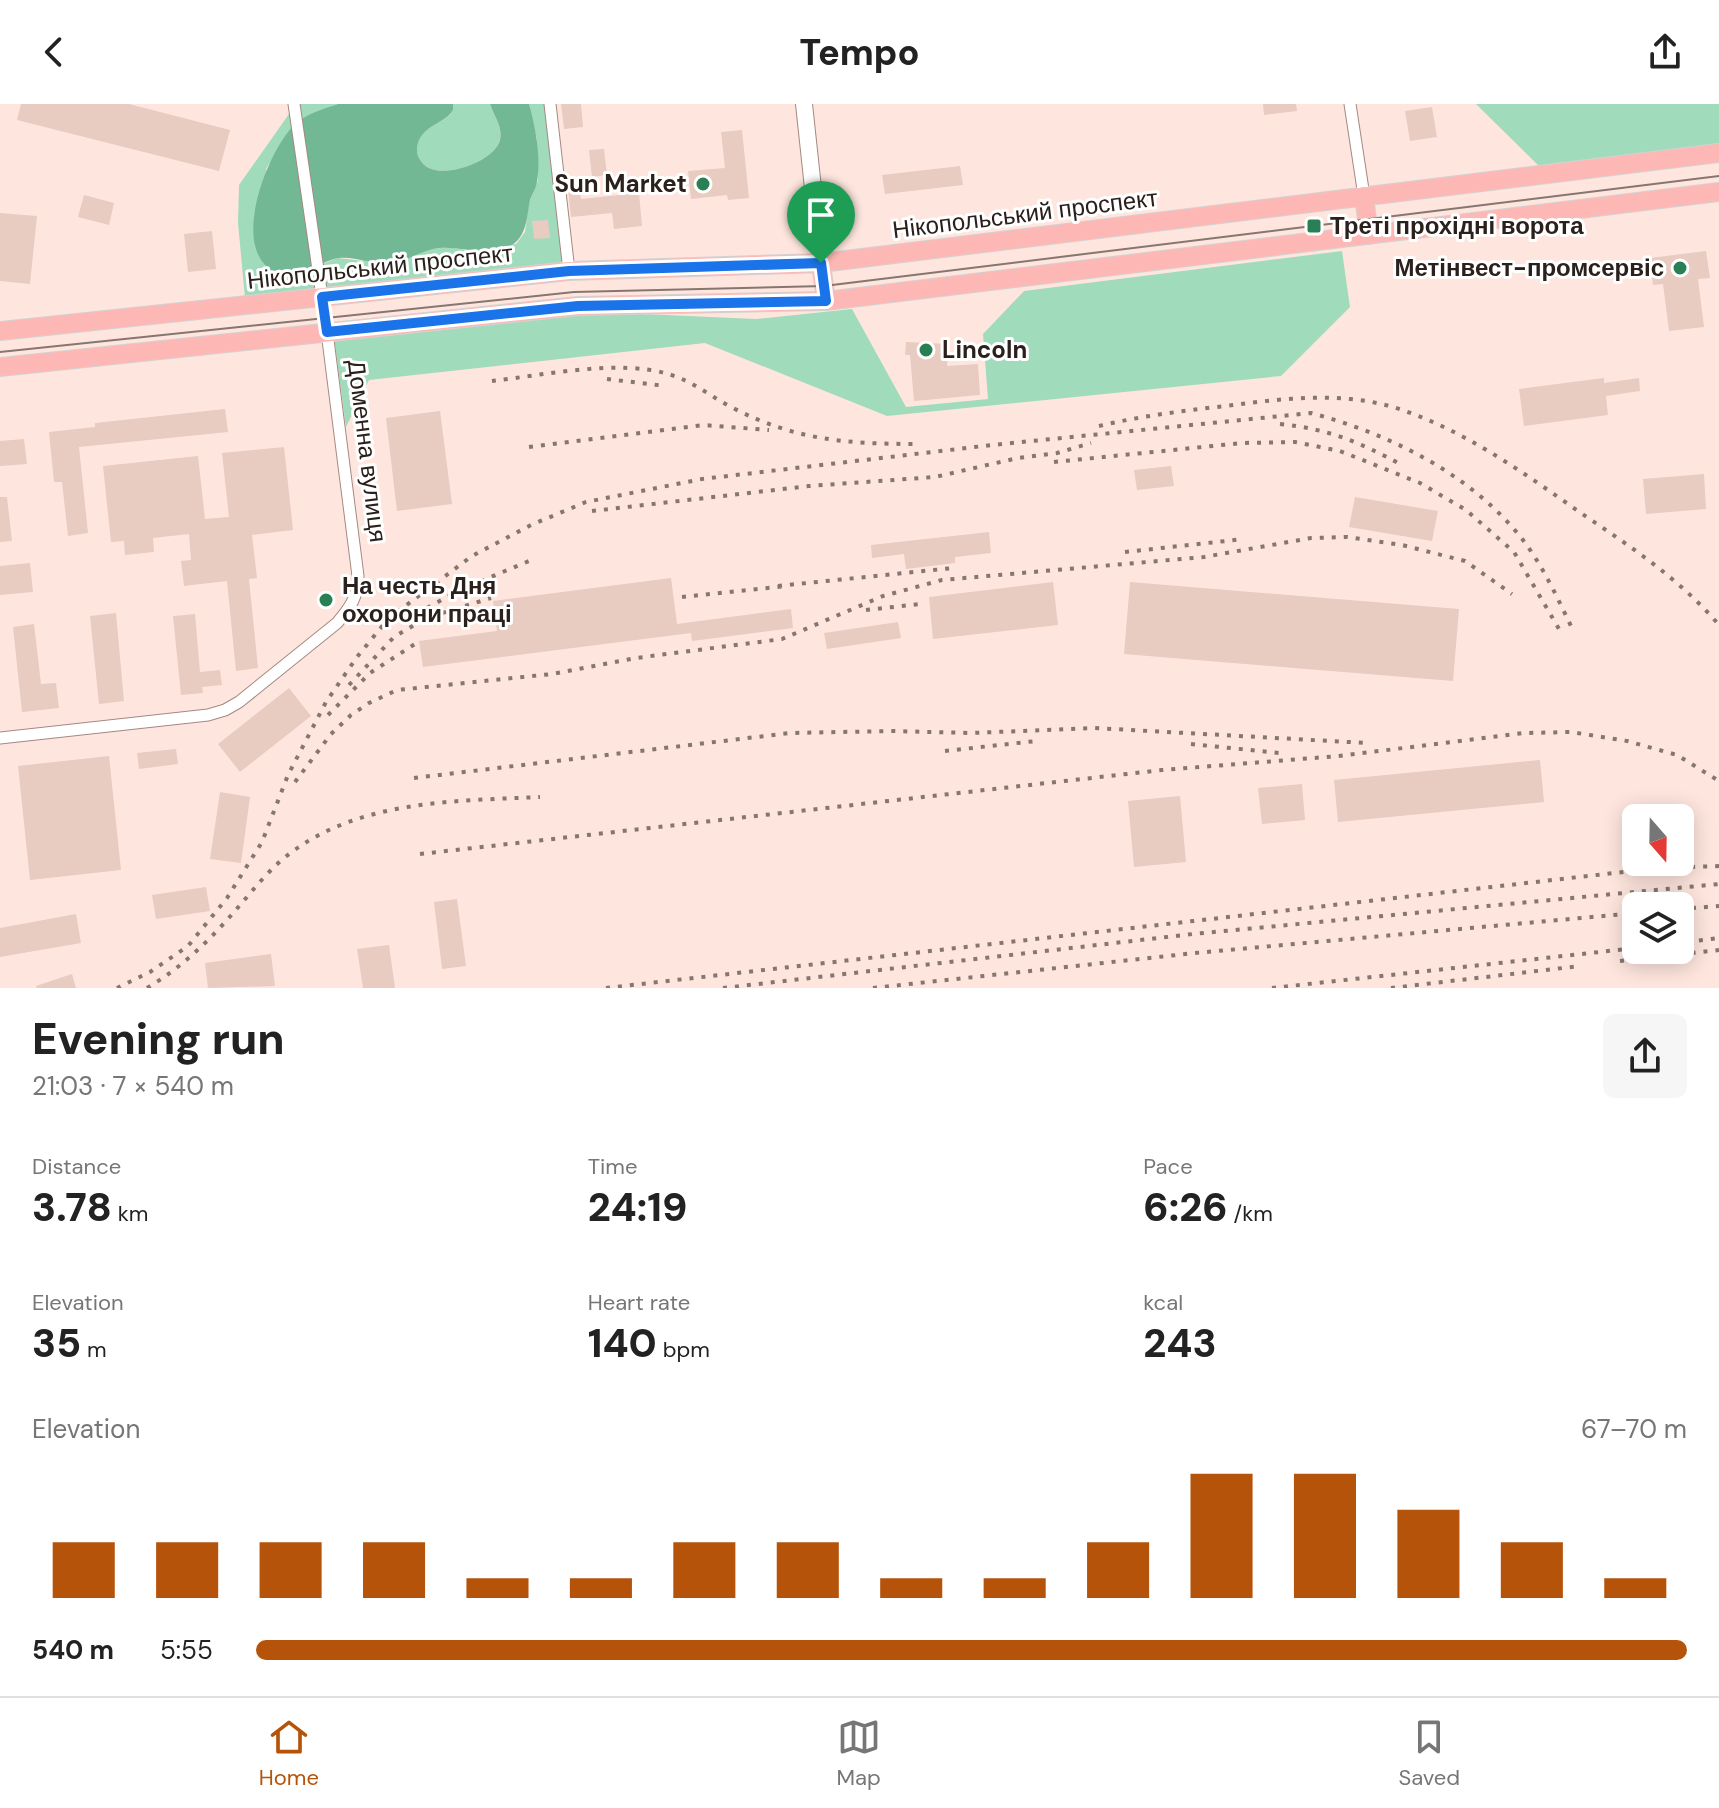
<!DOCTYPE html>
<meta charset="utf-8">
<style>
body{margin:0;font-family:"DM Sans",sans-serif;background:#f6f6f6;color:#222;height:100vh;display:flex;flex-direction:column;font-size:30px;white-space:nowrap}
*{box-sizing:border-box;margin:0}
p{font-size:26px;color:#767676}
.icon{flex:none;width:44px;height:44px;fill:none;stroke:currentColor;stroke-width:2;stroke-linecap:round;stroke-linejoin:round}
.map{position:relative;height:884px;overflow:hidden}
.sheet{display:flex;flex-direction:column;background:#fff;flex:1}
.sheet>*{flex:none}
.needle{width:52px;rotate:160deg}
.fabs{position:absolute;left:1622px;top:700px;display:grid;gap:16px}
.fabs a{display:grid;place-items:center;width:72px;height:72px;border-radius:12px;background:#fff;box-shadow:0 4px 20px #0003;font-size:40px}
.pin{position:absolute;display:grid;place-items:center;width:68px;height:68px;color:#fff;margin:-82px -34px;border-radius:50% 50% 50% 0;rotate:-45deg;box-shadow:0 0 8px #0007}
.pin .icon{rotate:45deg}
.round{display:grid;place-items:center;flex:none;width:84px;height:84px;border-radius:12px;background:#f6f6f6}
.head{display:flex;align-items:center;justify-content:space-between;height:136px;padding:0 32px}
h1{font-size:44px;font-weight:800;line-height:60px}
.figures{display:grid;grid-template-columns:repeat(3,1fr);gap:12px;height:136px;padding:8px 32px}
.figures div{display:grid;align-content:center}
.figures b{font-size:40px;font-weight:800}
.figures small{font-size:22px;font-weight:400}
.figures p{font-size:22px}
.chart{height:224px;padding:16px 32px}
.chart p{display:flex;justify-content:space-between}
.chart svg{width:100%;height:144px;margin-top:8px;stroke:#b45309;stroke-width:6}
ul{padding:0 32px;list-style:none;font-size:26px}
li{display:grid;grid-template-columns:128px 96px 1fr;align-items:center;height:60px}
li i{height:20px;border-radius:10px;background:#b45309}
header{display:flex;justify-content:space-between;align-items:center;height:104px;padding:0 32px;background:#fff;font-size:36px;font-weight:800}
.dock{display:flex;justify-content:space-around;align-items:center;height:112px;border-top:2px solid #e0e0e0;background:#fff;font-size:22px;color:#767676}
.dock a{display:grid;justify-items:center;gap:4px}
.dock .selected{color:#b45309}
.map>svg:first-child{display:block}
.green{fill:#a0dbbc}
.forest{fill:#73b895}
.building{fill:#e8cbc1}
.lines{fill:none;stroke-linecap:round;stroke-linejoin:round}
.street-casing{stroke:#a48980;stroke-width:13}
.secondary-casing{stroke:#a48980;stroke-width:18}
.primary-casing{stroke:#d4d2d2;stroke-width:20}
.street{stroke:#fff;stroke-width:11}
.secondary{stroke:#fff;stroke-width:16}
.primary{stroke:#fdb8b5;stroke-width:18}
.tram{stroke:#867670;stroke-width:2}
.rail{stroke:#867670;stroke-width:4;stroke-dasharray:4 8;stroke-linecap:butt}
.route-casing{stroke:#fff;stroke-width:16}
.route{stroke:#1a73e8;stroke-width:10}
.poi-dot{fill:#288054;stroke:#fff;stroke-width:3}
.labels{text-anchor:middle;stroke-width:6;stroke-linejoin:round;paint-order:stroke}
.poi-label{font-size:24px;font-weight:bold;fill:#2a201c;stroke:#fff;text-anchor:start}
.street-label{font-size:24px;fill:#2a201c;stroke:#fff}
</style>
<header><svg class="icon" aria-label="back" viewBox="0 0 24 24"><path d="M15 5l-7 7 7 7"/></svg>Tempo<svg class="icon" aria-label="share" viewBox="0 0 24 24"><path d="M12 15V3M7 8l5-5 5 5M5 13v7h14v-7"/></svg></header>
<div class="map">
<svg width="1719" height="884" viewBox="0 0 1719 884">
<rect width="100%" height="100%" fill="#fee6de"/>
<!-- green -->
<path class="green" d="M 296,0 L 338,0 C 288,18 294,25 266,65 L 306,166 L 338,154 L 389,160 L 432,145 L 448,143 L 465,146 L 516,140 L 525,128 L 529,99 L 538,77 L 537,35 L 529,0 L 544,0 L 564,162 L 245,194 L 238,119 L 239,81 Z
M 453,0 L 490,0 C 494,12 503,23 500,36 C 495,58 435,80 421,57 C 417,52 416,46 418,39 C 424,21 444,20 453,6 Z
M 1476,0 L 1719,0 L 1719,43 L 1542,65 Z
M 1342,147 L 1350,203 L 1281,272 L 887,312 L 705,239 L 369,276 L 346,323 L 334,233 L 575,207 L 756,215 L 852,205 L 906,303 L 988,295 L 983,230 L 1024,187 Z"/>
<!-- forest -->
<path class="forest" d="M 338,0 L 453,0 L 453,6 C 444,20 424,21 418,39 C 416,46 417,52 421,57 C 435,80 495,58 500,36 C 503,23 494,12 490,0 L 529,0 C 536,25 541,52 537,78 C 536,86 530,92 529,101 C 526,122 524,141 499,146 C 477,151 454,140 433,145 C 417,149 403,159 387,160 C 371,160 354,152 339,154 C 319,157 295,178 275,168 C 228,145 268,47 294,21 C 306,10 323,5 338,0 Z"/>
<!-- building -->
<path class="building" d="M 21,0 L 129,0 L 230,26 L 219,67 L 17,16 Z
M 561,0 L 581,0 L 583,23 L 564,25 Z
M 1263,0 L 1296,0 L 1297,7 L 1264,11 Z
M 1432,3 L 1437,33 L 1410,37 L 1405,7 Z
M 742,26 L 749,94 L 728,96 L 727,91 L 691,95 L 688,67 L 725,64 L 721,28 Z
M 604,45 L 607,71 L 592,73 L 589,46 Z
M 960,62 L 963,81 L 885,90 L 882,71 Z
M 580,84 L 581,95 L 639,89 L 642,122 L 614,125 L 612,109 L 571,113 L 568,85 Z
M 84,91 L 114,99 L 109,121 L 78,113 Z
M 0,109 L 37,112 L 30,180 L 0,177 Z
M 548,116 L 550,134 L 534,135 L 532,117 Z
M 212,127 L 216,165 L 188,168 L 184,130 Z
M 1706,147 L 1710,174 L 1698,175 L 1704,223 L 1669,227 L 1663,180 L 1653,181 L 1650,154 Z
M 906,238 L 948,240 L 947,262 L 978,260 L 980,291 L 914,297 L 910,251 L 905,251 Z
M 1604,274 L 1604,279 L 1639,274 L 1640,287 L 1606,292 L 1608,311 L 1524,322 L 1519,285 Z
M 225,305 L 228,328 L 79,343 L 88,429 L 68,432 L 62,378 L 54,378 L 49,328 L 95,323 L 95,319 Z
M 440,307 L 452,400 L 397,407 L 386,314 Z
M 24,335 L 27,360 L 0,362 L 0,337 Z
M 284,343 L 293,426 L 252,431 L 257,474 L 249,475 L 258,564 L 236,567 L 227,477 L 184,482 L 181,457 L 191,456 L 189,430 L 153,434 L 154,448 L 125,451 L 124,437 L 111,438 L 103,362 L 198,352 L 205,415 L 229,413 L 222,349 Z
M 1171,362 L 1174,382 L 1137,386 L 1134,366 Z
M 1704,370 L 1706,405 L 1646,410 L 1643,375 Z
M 0,393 L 7,393 L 12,437 L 0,438 Z
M 1355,393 L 1438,407 L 1432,437 L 1349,423 Z
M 989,428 L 991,449 L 955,453 L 955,459 L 906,465 L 904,450 L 872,454 L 871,441 Z
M 30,459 L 33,488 L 0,491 L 0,462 Z
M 671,474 L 677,520 L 791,505 L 793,524 L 692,537 L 691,529 L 423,563 L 419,537 L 497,527 L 493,497 Z
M 1053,478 L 1058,521 L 933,535 L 929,493 Z
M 1130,478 L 1459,505 L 1453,577 L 1124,550 Z
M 116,509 L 124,597 L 99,600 L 90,512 Z
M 195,510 L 200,568 L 220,566 L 222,581 L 202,583 L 203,589 L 181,591 L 173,512 Z
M 898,518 L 901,534 L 827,545 L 824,529 Z
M 34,520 L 41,580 L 56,579 L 59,604 L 22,608 L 13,523 Z
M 289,584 L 311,612 L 240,668 L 218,640 Z
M 176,645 L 178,660 L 139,665 L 137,649 Z
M 109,652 L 121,766 L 30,776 L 18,662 Z
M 1540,656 L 1544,698 L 1338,718 L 1334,676 Z
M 1302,680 L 1305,716 L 1262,720 L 1258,684 Z
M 220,688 L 250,693 L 241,759 L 210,755 Z
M 1180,692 L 1186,758 L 1134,763 L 1128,697 Z
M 206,783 L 210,807 L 156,815 L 152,791 Z
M 457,795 L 466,862 L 442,865 L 434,798 Z
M 76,810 L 81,839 L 0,853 L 0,824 Z
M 389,841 L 395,884 L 363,884 L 357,845 Z
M 271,850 L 275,882 L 208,884 L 205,859 Z
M 72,870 L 76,884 L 37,884 L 36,882 Z"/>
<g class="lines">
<defs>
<path id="street" d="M 294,0 L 322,193
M 550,0 L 569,167
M 1350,0 L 1364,92
M 0,634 L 208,611 L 225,606 L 239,598 L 337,519 C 350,504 358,493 358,472 L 327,228"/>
<path id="secondary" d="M 804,0 L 821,159"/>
<path id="primary" d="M 1364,92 L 1369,131
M 821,159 L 826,197
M 0,227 L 569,167 L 821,159 L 1719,49
M 0,263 L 578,202 L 826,197 L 1719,88"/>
</defs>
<!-- street casing -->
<use href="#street" class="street-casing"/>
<!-- secondary casing -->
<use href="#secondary" class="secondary-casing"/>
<!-- primary casing -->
<use href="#primary" class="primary-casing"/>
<!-- street -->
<use href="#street" class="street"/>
<!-- secondary -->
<use href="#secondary" class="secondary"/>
<!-- primary -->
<use href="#primary" class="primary"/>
<!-- tram -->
<path class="tram" d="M 0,248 L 574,188 L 824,182 L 1719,72"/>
<!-- rail -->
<path class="rail" d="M 607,275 L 666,282
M 492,277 C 544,271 620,255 668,270 C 693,277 711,293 733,304 C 795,336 847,340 916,340
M 1280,320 C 1329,325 1359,338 1402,361
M 1099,322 C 1141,312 1182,307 1225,302 C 1280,295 1338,287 1393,303 C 1461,324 1521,367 1578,407 C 1628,441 1679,474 1719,521
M 529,343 L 703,321 L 769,326
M 1054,358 L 1242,339 L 1295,338 L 1340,347 L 1420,379 L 1466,406 L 1514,448 L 1559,525
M 592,407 L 809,382 L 935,373 L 1018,354 L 1057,349 L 1091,339
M 1125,448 L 1244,435
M 778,482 L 953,464
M 682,493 L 786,482
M 427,504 L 460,486 L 529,457
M 866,506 L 920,500
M 349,581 L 394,533 L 426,514 L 491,494
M 328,611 L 370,569 L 418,538
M 1191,640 L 1279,649
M 945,647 L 1036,637
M 414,674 L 790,629 L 891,627 L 971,629 L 1095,624 L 1367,639
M 295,678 L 331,630 L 351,611 L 369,599 L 397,586 L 552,570 L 636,554 L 782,535 L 883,492 L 942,476 L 1204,453 L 1311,434 L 1347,433 L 1402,441 L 1465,457 L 1512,490
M 420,750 L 1162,666 L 1339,652 L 1524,629 L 1571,628 L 1627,637 L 1677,651 L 1719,677
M 1680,805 L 1719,802
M 1687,838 L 1719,834
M 1620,857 L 1719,846
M 117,884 L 150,868 L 188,842 L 227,794 L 262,738 L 288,671 L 326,598 L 357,553 L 388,515 L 472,452 L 531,421 L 586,398 L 702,375 L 992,341 L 1311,309 C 1389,330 1467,368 1519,431 C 1541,458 1556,491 1571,522
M 147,884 C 181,864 209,837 234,808 C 250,790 265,770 284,754 C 355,696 453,697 540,693
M 606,884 L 1658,764 L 1719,762
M 723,884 L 1193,830 L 1719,780
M 873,884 L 1195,849 L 1636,809
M 1272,884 L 1636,844
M 1391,884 L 1580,862"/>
</g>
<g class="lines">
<defs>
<path id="route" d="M 821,159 L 826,197 L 578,202 L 327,228 L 322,193 L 569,167 Z"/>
</defs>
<!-- route casing -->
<use href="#route" class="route-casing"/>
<!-- route -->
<use href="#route" class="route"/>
</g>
<!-- markers -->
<g class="poi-dot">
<circle cx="703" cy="80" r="8"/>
<rect x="1306" y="114" width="16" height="16" rx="4"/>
<circle cx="1680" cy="164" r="8"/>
<circle cx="926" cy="246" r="8"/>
<circle cx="326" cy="496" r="8"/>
</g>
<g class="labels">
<!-- poi labels -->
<g class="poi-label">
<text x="687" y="88" text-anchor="end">Sun Market</text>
<text x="1330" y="130">Треті прохідні ворота</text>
<text x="1664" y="172" text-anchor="end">Метінвест-промсервіс</text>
<text x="942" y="254">Lincoln</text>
<text x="342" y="490">На честь Дня<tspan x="342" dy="28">охорони праці</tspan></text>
</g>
<!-- street labels -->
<g class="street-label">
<text transform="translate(1025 110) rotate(-7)" y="8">Нікопольський проспект</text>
<text transform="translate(380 163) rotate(-6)" y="8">Нікопольський проспект</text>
<text transform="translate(367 347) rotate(83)" y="8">Доменна вулиця</text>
</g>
</g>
</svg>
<div class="fabs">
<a><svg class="needle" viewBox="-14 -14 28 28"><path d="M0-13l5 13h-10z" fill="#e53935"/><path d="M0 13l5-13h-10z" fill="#767676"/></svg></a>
<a><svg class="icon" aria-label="layers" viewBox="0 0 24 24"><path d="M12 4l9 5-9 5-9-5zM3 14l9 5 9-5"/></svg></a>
</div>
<div class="pin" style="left:821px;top:159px;background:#1e9e55"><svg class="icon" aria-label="arrive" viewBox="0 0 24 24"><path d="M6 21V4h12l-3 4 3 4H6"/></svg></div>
</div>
<section class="sheet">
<div class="head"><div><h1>Evening run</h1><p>21:03 · 7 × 540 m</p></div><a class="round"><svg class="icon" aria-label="share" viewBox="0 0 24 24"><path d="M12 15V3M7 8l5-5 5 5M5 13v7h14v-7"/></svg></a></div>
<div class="figures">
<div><p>Distance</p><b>3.78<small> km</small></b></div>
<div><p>Time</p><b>24:19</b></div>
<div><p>Pace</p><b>6:26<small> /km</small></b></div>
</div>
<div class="figures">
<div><p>Elevation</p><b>35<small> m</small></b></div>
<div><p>Heart rate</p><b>140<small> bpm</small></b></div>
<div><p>kcal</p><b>243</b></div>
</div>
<div class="chart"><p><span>Elevation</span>67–70 m</p>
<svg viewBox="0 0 160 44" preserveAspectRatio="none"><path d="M5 44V27M15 44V27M25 44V27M35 44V27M45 44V38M55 44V38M65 44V27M75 44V27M85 44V38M95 44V38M105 44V27M115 44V6M125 44V6M135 44V17M145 44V27M155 44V38"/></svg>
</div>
<ul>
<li><b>540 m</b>5:55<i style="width:100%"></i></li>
</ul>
</section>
<nav class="dock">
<a class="selected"><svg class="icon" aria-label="home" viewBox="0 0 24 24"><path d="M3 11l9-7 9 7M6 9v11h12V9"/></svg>Home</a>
<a><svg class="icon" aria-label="map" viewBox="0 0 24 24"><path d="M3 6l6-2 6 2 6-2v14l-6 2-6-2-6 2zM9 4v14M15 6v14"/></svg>Map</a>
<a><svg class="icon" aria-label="saved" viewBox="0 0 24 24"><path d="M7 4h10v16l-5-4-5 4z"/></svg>Saved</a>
</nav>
